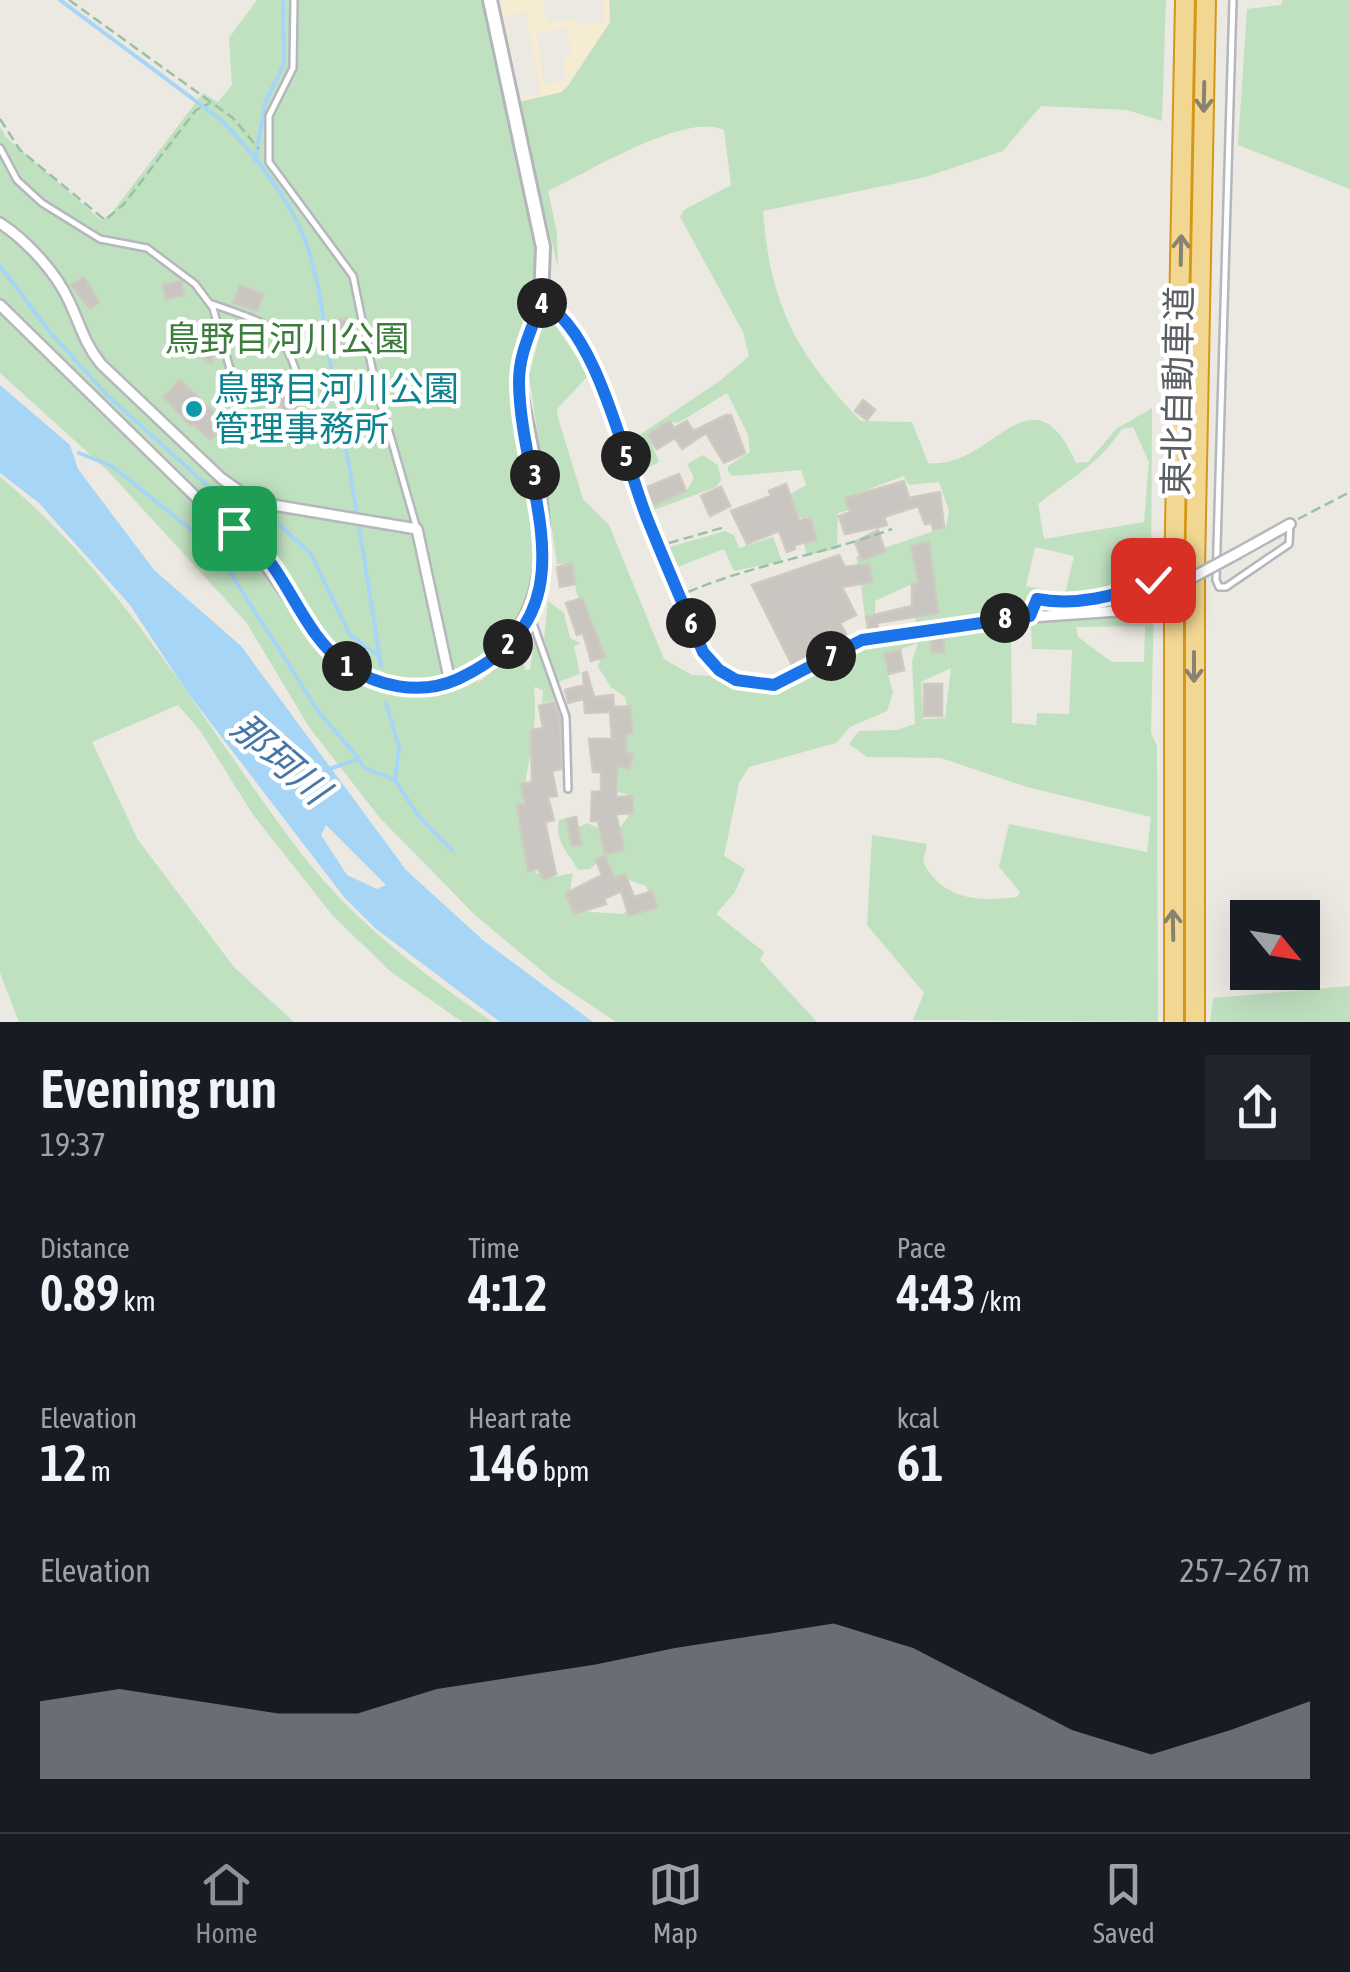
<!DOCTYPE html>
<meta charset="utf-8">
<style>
body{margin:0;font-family:"Asap Condensed","Noto Sans JP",sans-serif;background:#20242c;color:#f1f3f6;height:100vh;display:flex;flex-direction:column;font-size:38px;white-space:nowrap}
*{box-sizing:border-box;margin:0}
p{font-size:32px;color:#9ea1a6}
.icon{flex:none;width:55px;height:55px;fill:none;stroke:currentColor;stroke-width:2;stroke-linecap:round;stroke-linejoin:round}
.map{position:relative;height:1022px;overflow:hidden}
.side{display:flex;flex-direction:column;background:#171b24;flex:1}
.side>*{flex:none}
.needle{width:65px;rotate:120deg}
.buttons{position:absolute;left:1230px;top:900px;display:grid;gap:20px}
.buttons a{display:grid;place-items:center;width:90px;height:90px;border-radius:0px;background:#171b24;box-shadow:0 10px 40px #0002;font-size:50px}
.pin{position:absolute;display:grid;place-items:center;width:85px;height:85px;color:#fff;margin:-42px;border-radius:20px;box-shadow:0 5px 15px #0006}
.km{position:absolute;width:50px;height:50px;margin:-25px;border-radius:50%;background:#222;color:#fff;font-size:28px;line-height:50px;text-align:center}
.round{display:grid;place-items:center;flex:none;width:105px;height:105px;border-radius:0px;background:#20242c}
.overview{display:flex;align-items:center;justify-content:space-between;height:170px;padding:0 40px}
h1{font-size:55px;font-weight:600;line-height:75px}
.metrics{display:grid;grid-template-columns:repeat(3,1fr);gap:15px;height:170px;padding:10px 40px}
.metrics div{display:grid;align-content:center}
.metrics b{font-size:50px;font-weight:600}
.metrics small{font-size:28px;font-weight:400}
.metrics p{font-size:28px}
.chart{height:280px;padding:20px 40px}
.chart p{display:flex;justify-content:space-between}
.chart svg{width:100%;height:180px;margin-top:10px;fill:#8c9099;opacity:.7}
.dock{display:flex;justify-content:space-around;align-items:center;height:140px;border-top:2px solid #363941;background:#171b24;font-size:28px;color:#9ea1a6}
.dock a{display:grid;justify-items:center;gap:5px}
.dock .on{color:#8c9099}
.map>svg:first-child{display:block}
.green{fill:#c0e1c0;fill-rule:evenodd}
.sand{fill:#f6ecd2;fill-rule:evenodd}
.water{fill:#a7d5f6;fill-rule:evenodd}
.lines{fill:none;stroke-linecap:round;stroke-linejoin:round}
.stream{stroke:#a7d5f6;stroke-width:4}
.building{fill:#c9c5c0;stroke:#cfcac0;stroke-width:2.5}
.lane-casing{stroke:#b4b7bb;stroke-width:10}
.street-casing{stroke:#b4b7bb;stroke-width:14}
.secondary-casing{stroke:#b3b6ba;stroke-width:18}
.highway-casing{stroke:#d69616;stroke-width:22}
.path{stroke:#9ac1a4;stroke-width:2.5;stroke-dasharray:10 5;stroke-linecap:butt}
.lane{stroke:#fff;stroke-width:5}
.street{stroke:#fff;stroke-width:9}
.secondary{stroke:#fff;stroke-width:12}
.highway{stroke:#f2d792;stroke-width:18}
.street-bridge-casing{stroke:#b4b7bb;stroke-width:14;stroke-linecap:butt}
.street-bridge{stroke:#fff;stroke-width:9}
.oneway{stroke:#888270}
.route-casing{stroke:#fff;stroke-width:20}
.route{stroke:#1a73e8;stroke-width:12}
.culture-dot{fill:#0f9aa8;stroke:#fff;stroke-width:4}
.labels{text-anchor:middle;stroke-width:9;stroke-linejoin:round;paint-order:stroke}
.park-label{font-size:35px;fill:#3c7d3e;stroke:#fff}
.culture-label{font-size:35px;fill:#0d838f;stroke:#fff;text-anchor:start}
.street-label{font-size:35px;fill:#5a5d61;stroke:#fff}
.water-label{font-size:38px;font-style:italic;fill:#4777a6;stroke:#fff}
</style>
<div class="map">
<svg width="1350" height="1022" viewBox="0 0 1350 1022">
<rect width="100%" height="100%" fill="#ebe9e1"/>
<!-- green -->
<path class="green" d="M 257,0 L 491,0 L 518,163 L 537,245 L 539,287 L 517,346 L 513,386 L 534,529 L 534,568 L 528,600 L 513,626 L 488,650 L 478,683 L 521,647 L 525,670 L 530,670 L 535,631 L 558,699 L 542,703 L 543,690 L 534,687 C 542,760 503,801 536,873 L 554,877 L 573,873 L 570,889 L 578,911 L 622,914 L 650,898 L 646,886 L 620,877 L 610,882 L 601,875 L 600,860 L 590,869 L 578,870 C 569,853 554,841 559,820 L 566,818 L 569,832 L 587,823 L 603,830 L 619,829 L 629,815 L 631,796 L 618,792 C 608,759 635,739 625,697 L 611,687 L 598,667 L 601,656 L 576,591 L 573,564 L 557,564 L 529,376 L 543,322 L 551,319 L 589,375 L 557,409 L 558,418 L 583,499 L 609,525 L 664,659 L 692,675 L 717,676 L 760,692 L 782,689 L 868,644 L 917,631 L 915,616 L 932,582 L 912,584 L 875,601 L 875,615 L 867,618 L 871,634 L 867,634 L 861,584 L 872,581 L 869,564 L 858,565 L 856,557 L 860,555 L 863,560 L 885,552 L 884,548 L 946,527 L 949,511 L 939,482 L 909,485 L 904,476 L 845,498 L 849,510 L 838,513 L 837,549 L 807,555 L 804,545 L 814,535 L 810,521 L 795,516 L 789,495 L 806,485 L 801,470 L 732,476 L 728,471 L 728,466 L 750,452 L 748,435 L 727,393 L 678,423 L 670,421 L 648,434 L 659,462 L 643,470 L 638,467 L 629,442 L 721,380 L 749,356 L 743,332 L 680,217 L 684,210 L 731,185 L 724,130 C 686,111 585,174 548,191 L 557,233 L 558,268 L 518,102 L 561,92 L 568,86 L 610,22 L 609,0 L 1166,0 L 1162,121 L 1127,110 L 1041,106 L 1003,151 L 926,177 L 763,211 C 770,304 796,354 861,421 L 912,422 L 928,463 C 992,471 1031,362 1076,463 L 1088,462 L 1116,429 L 1152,408 L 1151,595 L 1127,607 L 984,616 L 968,625 L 1130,616 L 1154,605 L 1151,733 L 1157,746 L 1158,1022 L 913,1020 L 924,993 L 867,925 L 872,835 L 927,844 L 923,862 C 943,900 978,902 1017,897 L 1020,892 L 999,867 L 1009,824 L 1147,852 L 1151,817 L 1027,787 L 941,758 L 867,757 L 849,744 L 859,731 L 897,730 L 915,724 L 912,661 L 918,643 L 883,656 L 893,692 L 887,711 L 850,727 L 836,743 L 749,767 L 739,783 L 724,856 L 745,869 L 735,892 L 716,914 L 764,952 L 760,960 L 817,1022 L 616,1022 L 553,980 L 476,916 L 380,818 L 309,727 L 246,622 L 107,470 L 0,373 L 0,127 L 6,137 L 101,220 L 111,214 L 203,93 L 218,102 L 232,85 L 229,38 ZM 1133,427 L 1149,462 L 1144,522 L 1044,539 L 1038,504 C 1073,476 1096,467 1122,429 ZM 1035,547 L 1074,556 L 1065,594 L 1026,586 ZM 1031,623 L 1032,649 L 1072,650 L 1069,714 L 1037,713 L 1036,725 L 1012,723 L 1011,624 ZM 1145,626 L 1144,662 L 1112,662 L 1078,637 L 1076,627 ZM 951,668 L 945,718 L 923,719 L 921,682 Z
M 1283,0 L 1350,0 L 1350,189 L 1238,145 L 1247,9 L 1281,5 Z
M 703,455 L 718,465 L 721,480 L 716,487 L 654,510 L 663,541 L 649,507 L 686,492 L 694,478 L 687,464 Z
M 0,477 C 126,580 206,729 304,857 C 356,923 424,975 493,1022 L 462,1022 L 390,971 L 333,916 L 254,816 L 201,732 L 178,705 L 92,742 L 138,840 L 234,967 L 294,1022 L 19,1022 L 0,973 Z
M 725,531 L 734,535 L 739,548 L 773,537 L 782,561 L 734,571 L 724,549 L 675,568 L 667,548 Z
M 548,601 L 564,613 L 570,638 L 581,643 L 574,646 L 580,674 L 558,682 L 544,639 Z
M 1350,986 L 1350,1022 L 1210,1022 L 1213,998 Z"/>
<!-- sand -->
<path class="sand" d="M 494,0 L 543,0 L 547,23 L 577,19 L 578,26 L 605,21 L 603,0 L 609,0 L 610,22 L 561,92 L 518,102 ZM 526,12 L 541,92 L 520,98 L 505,17 ZM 567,28 L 571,55 L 564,57 L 567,80 L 544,84 L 536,33 Z"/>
<!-- water -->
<path class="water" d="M 0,385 L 70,445 L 78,469 L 154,570 L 241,646 L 406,870 L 484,941 L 593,1022 L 500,1022 L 375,928 L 344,897 L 187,692 L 130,605 L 39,503 L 0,473 ZM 326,825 L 386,885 L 377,889 L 347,875 L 321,835 Z"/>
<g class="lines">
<!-- stream -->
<path class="stream" d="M 60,0 L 220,119 C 251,150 287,195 304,237 C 320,278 324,328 332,372 C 351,470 366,568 381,666
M 255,161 L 265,103 L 284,64 L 283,0
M 0,266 L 49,331 L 108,396 L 220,497
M 79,453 L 112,466 L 215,549 L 319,712 L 359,759
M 280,525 L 311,554 L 350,635 L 380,657
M 386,703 L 399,747 L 395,780
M 329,769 L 359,759 L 364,768 L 395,780 L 417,814 L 452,850"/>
</g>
<!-- building -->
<path class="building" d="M 84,277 L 99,302 L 90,309 L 71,285 Z
M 181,281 L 184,295 L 166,299 L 163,285 Z
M 240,286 L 263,294 L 257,311 L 233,303 Z
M 350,318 L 355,353 L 339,356 L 334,320 Z
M 241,324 L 244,337 L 231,341 L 227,327 Z
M 173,332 L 188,336 L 180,349 L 168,342 Z
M 201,340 L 217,344 L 211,363 L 197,355 Z
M 180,380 L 226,424 L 210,440 L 193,423 L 190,426 L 164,397 Z
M 260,386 L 263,399 L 248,402 L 245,390 Z
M 285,396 L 297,408 L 289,416 L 277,404 Z
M 863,400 L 875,410 L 867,420 L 855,411 Z
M 726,415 L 731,415 L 745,453 L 724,463 L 706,433 L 682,449 L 675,438 L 657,449 L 648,435 L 670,421 L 674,428 L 687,421 L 693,431 Z
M 679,474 L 686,491 L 651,506 L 645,488 Z
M 904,481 L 909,498 L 940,492 L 944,527 L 933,530 L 932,523 L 925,524 L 918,506 L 884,517 L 887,525 L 845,534 L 839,516 L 850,512 L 845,498 Z
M 786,484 L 799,521 L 811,518 L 816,540 L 794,545 L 795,549 L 787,552 L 779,531 L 747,544 L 731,511 L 771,496 L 769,491 Z
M 721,487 L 730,506 L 710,516 L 701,496 Z
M 878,530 L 885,552 L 862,560 L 855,542 Z
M 929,542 L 938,613 L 877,623 L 878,628 L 870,630 L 866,617 L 912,606 L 912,584 L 919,584 L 911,546 Z
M 839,555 L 845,567 L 869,564 L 872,582 L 842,587 L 856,615 L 840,623 L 846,634 L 792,665 L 752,585 Z
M 572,564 L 575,584 L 560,587 L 557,567 Z
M 582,598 L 605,657 L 591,661 L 583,633 L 577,635 L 566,603 Z
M 944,635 L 944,652 L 932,652 L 931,636 Z
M 900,650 L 904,670 L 889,674 L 884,654 Z
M 587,672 L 594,697 L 613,695 L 614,707 L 630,706 L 632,733 L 626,734 L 626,752 L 633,754 L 629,769 L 617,766 L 616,797 L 632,796 L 633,813 L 616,814 L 624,850 L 605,854 L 598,821 L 591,821 L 592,792 L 601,791 L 601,772 L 593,772 L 589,739 L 612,739 L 610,712 L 585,713 L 584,699 L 568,703 L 565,690 L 584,685 L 583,673 Z
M 924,684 L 942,684 L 942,716 L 924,716 Z
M 554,702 L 560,718 L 561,769 L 552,771 L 557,796 L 548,797 L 554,820 L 545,822 L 556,874 L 544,880 L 538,869 L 528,871 L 517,805 L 525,803 L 521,784 L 532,782 L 531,730 L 543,728 L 539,706 Z
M 576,817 L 581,845 L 572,846 L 567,819 Z
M 605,856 L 614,878 L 625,874 L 634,897 L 652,891 L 657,907 L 629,916 L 621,891 L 604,899 L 606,904 L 574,914 L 566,893 L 602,875 L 596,860 Z"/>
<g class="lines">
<defs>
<path id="lane" d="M 294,0 L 293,68 L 269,116 L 269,162 L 353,276 L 375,383 L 417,529
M 1233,0 L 1216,580 L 1219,587 L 1226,587 L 1289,544 L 1290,524
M 0,148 L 17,180 L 42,203 L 100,239 L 147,248 L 195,284 L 213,308 L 239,401
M 212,304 C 281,328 282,326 304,396
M 530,615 L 566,717 L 568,789"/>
<path id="street" d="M 0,223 C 26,240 56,272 69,301 C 80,324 84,343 101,364 L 221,478 L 255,502 L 234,529 L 205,506 L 0,305
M 541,302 C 598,329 625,463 647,518 C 665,563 685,608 703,653 L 719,670 L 736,681 L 775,685 L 874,637 L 985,620 L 1132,610
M 255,502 L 417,529 L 450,682
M 1238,553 L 1290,524"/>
<path id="secondary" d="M 234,529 C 284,570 307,642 357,672 C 386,690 428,693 459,678 C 582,622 538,490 519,387 L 523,348 L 541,302 L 543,247 L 490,0"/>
<path id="highway" d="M 1174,1022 L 1174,581 L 1185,0
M 1195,1022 L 1195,569 L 1206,0"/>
</defs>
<!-- lane casing -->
<use href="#lane" class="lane-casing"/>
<!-- street casing -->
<use href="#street" class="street-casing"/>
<!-- secondary casing -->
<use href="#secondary" class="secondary-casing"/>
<!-- highway casing -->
<use href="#highway" class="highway-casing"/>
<!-- path -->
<path class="path" d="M 69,0 L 233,118 L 259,149
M 0,119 L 20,150 L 105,220 L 124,204 L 196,110 L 210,103
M 1298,519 L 1350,492
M 669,543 L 725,527
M 688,592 C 754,564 825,554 892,529
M 1031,606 L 1037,599 C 1075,606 1118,597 1153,581"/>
<!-- lane -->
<use href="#lane" class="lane"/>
<!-- street -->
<use href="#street" class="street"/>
<!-- secondary -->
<use href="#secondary" class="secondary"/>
<!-- highway -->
<use href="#highway" class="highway"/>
<defs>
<path id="street-bridge" d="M 1132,610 L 1238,553"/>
</defs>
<!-- street-bridge casing -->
<use href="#street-bridge" class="street-bridge-casing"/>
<!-- street-bridge -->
<use href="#street-bridge" class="street-bridge"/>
</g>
<!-- one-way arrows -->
<defs><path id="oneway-shaft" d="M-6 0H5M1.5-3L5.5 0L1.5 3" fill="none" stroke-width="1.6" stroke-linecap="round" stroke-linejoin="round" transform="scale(2.5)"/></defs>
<g class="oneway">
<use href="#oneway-shaft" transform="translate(1204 97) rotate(91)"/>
<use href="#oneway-shaft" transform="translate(1181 250) rotate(-89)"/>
<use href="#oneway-shaft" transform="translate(1194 667) rotate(90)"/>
<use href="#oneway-shaft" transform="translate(1173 925) rotate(-91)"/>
</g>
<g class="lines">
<defs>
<path id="route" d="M 234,528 C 248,540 262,551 272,565 C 295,597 312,641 344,663 C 376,687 420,696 458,679 C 600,613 520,492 519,382 C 519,352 532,330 541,302 C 597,327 625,464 647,518 C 665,563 685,608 703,652 L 719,670 L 736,680 L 774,685 L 862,640 L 1030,616 L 1037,599 C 1075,606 1117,597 1153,580"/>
</defs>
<!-- route casing -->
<use href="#route" class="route-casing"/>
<!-- route -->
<use href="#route" class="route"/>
</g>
<!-- markers -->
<circle class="culture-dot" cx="194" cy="409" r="10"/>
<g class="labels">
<!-- park labels -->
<g class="park-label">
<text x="287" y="351">鳥野目河川公園</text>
</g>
<!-- culture labels -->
<g class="culture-label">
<text x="214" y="401">鳥野目河川公園<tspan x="214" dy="40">管理事務所</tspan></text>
</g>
<!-- street labels -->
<g class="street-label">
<text transform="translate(1178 391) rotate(-89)" y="12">東北自動車道</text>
</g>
<!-- water labels -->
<g class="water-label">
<text transform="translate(280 759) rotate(41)" y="13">那珂川</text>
</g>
</g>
</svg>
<div class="buttons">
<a><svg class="needle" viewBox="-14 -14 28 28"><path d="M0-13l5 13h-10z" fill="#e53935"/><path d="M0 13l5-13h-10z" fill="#9ea1a6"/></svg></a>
</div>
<div class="pin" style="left:234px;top:528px;background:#1e9e55"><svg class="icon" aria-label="arrive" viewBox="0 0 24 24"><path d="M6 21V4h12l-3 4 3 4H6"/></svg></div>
<div class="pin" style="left:1153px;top:580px;background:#d93025"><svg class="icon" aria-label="check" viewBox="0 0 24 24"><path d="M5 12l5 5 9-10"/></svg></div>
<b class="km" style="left:347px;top:666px">1</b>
<b class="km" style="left:508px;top:644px">2</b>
<b class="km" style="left:535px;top:475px">3</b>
<b class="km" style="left:542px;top:303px">4</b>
<b class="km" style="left:626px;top:456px">5</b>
<b class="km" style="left:691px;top:623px">6</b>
<b class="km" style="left:831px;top:656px">7</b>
<b class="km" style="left:1005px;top:618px">8</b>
</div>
<section class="side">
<div class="overview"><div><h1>Evening run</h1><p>19:37</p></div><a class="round"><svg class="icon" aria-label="share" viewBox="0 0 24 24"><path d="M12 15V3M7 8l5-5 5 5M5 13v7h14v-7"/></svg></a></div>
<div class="metrics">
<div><p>Distance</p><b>0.89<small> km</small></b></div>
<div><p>Time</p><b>4:12</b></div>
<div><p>Pace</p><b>4:43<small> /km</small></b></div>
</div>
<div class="metrics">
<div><p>Elevation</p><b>12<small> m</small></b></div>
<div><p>Heart rate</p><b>146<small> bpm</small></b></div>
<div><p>kcal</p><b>61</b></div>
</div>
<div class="chart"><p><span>Elevation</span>257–267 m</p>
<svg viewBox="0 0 160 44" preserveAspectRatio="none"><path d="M0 44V25L10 22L20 25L30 28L40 28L50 22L60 19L70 16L80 12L90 9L100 6L110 12L120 22L130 32L140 38L150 32L160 25V44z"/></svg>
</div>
</section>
<nav class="dock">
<a class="on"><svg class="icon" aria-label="home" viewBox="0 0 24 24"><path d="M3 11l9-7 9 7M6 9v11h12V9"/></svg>Home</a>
<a><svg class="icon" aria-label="map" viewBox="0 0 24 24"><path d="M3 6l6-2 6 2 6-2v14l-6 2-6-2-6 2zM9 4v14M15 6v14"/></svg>Map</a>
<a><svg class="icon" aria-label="saved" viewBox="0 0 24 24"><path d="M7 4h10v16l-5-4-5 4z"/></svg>Saved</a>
</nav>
